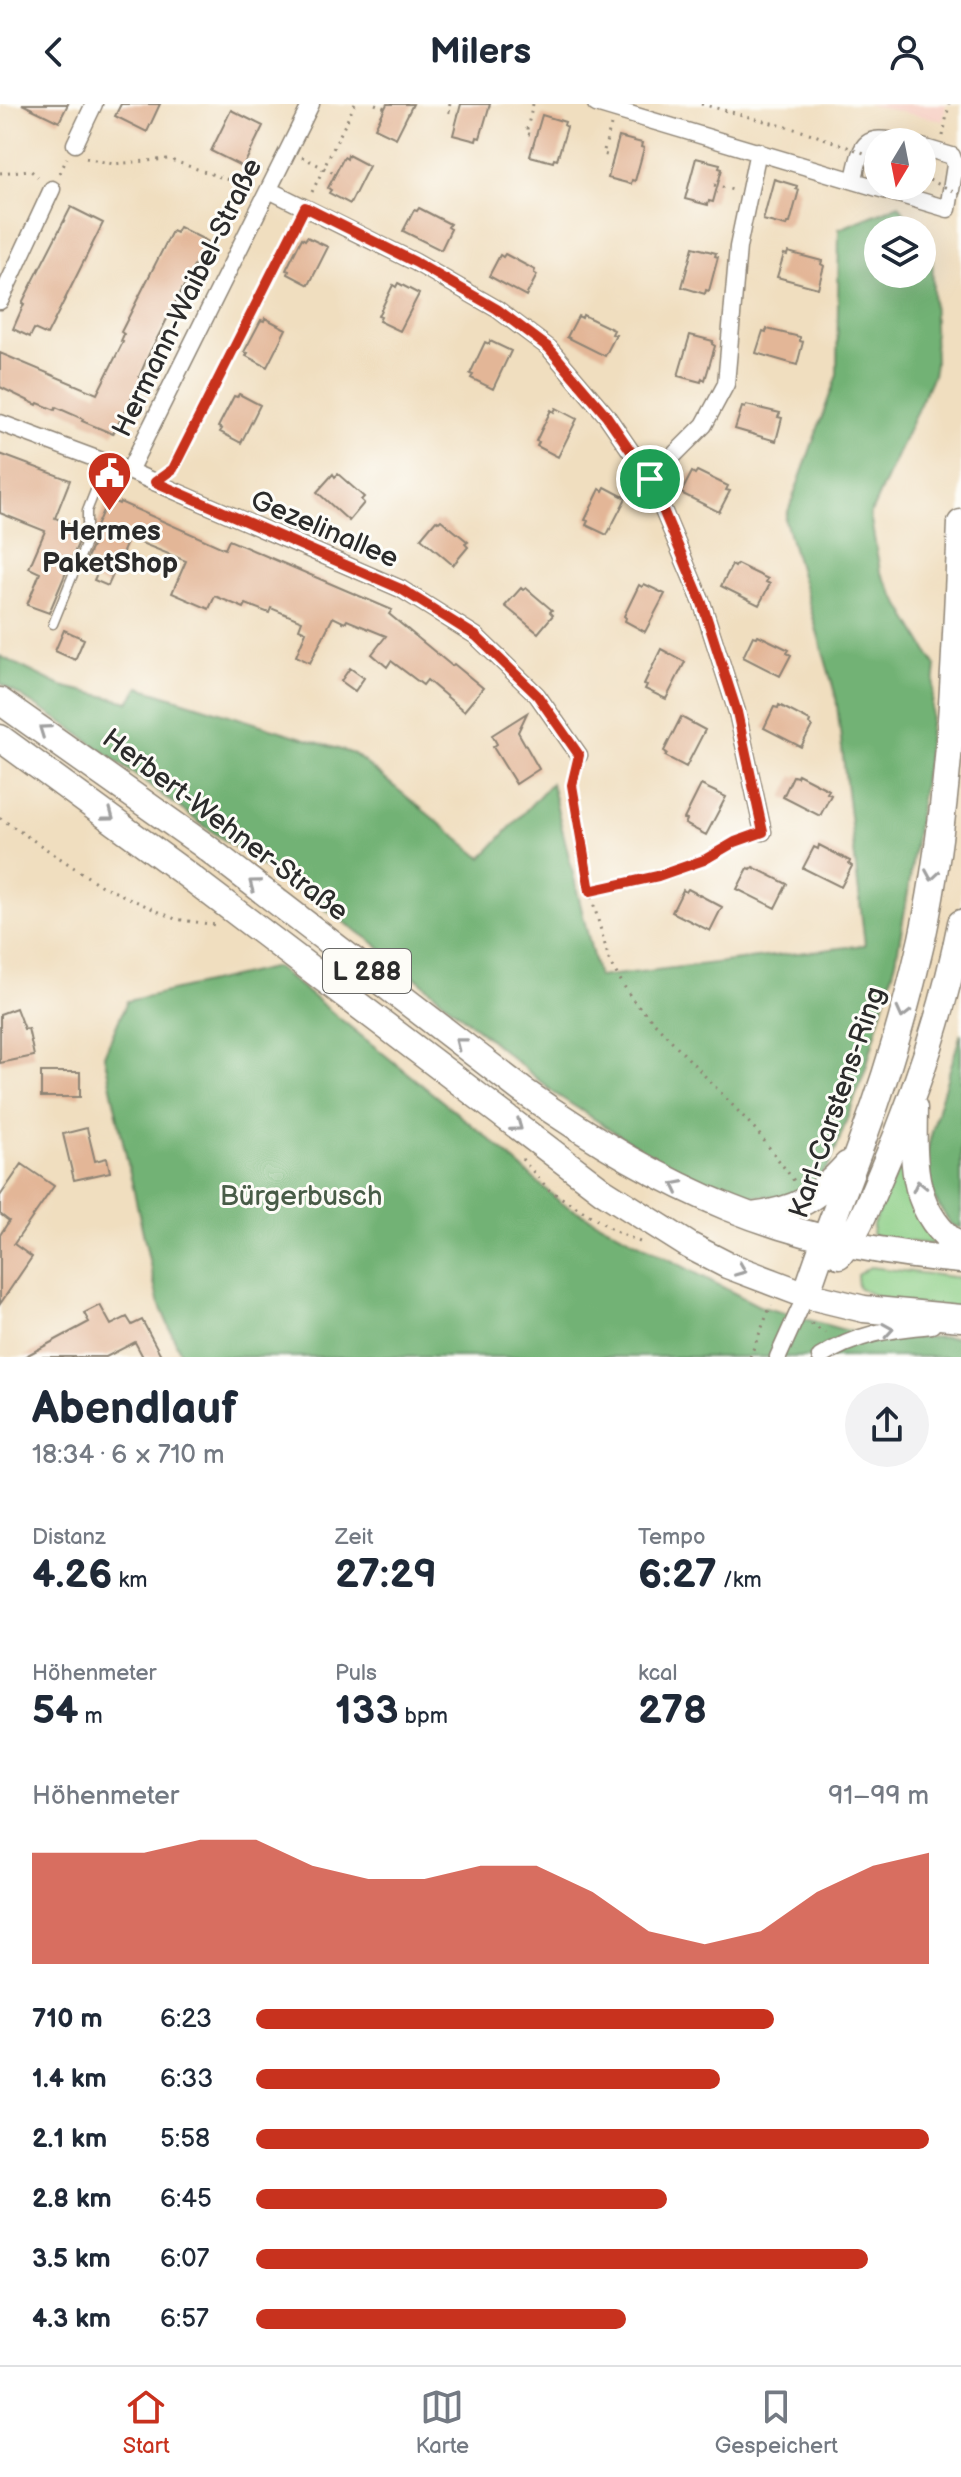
<!DOCTYPE html>
<html lang="de">
<meta charset="utf-8">
<style>
body{margin:0;font-family:"Balsamiq Sans",sans-serif;background:#f2f2f3;color:#1f2937;height:100vh;display:flex;flex-direction:column;font-size:30px;white-space:nowrap}
*{box-sizing:border-box;margin:0}
p{font-size:26px;color:#747a83}
.icon{flex:none;width:44px;height:44px;fill:none;stroke:currentColor;stroke-width:2;stroke-linecap:round;stroke-linejoin:round}
.map{position:relative;height:1253px;overflow:hidden}
.drawer{display:flex;flex-direction:column;background:#fff;flex:1}
.drawer>*{flex:none}
.needle{width:52px;rotate:190deg}
.buttons{position:absolute;left:864px;top:24px;display:grid;gap:16px}
.buttons a{display:grid;place-items:center;width:72px;height:72px;border-radius:50%;background:#fff;box-shadow:0 8px 32px #0002;font-size:40px}
.pin{position:absolute;display:grid;place-items:center;width:68px;height:68px;color:#fff;margin:-34px;border:4px solid #fff;border-radius:50%;box-shadow:0 2px 8px #0007}
.round{display:grid;place-items:center;flex:none;width:84px;height:84px;border-radius:42px;background:#f2f2f3}
.overview{display:flex;align-items:center;justify-content:space-between;height:136px;padding:0 32px}
h1{font-size:44px;font-weight:600;line-height:60px}
.stats{display:grid;grid-template-columns:repeat(3,1fr);gap:12px;height:136px;padding:8px 32px}
.stats div{display:grid;align-content:center}
.stats b{font-size:40px;font-weight:600}
.stats small{font-size:22px;font-weight:400}
.stats p{font-size:22px}
.chart{height:224px;padding:16px 32px}
.chart p{display:flex;justify-content:space-between}
.chart svg{width:100%;height:144px;margin-top:8px;fill:#c8321e;opacity:.7}
ul{padding:0 32px;list-style:none;font-size:26px}
li{display:grid;grid-template-columns:128px 96px 1fr;align-items:center;height:60px}
li i{height:20px;border-radius:10px;background:#c8321e}
header{display:flex;justify-content:space-between;align-items:center;height:104px;padding:0 32px;background:#fff;font-size:36px;font-weight:600}
.tab-bar{display:flex;justify-content:space-around;align-items:center;height:112px;border-top:2px solid #e0e1e3;background:#fff;font-size:22px;color:#747a83}
.tab-bar a{display:grid;justify-items:center;gap:4px}
.tab-bar .on{color:#c8321e}
.map>svg:first-child{display:block}
.built{fill:#f7d1c6}
.green{fill:#8dcf87;stroke:#5c7d59;stroke-width:2}
.forest{fill:#72b274;stroke:#4e6e50;stroke-width:2}
.building{fill:#e3b697}
.lines{fill:none;stroke-linecap:round;stroke-linejoin:round}
.service-casing{stroke:#8e8475;stroke-width:11}
.minor-casing{stroke:#8e8475;stroke-width:19}
.primary-casing{stroke:#8e8475;stroke-width:29}
.path{stroke:#8e8475;stroke-width:3;stroke-dasharray:2 6;stroke-linecap:butt}
.service{stroke:#fff;stroke-width:8}
.minor{stroke:#fff;stroke-width:16}
.primary{stroke:#fff;stroke-width:26}
.path-bridge{stroke:#8e8475;stroke-width:3;stroke-dasharray:2 6;stroke-linecap:butt}
.oneway{stroke:#a0a0a0}
.route-casing{stroke:#fff;stroke-width:16}
.route{stroke:#c8321e;stroke-width:10}
.labels{text-anchor:middle;stroke-width:6;stroke-linejoin:round;paint-order:stroke}
.shield{fill:#fdfcf7;stroke:#6a6a68;stroke-width:2}
.shield-label{font-size:26px;font-weight:bold;fill:#2b2b2b}
.street-label{font-size:28px;fill:#2b2b2b;stroke:#fdfcf7}
.poi-label{font-size:28px;font-weight:bold;fill:#2b2b2b;stroke:#fdfcf7}
.park-label{font-size:28px;fill:#485c47;stroke:#fdfcf7}
</style>
<header><svg class="icon" aria-label="back" viewBox="0 0 24 24"><path d="M15 5l-7 7 7 7"/></svg>Milers<svg class="icon" aria-label="person" viewBox="0 0 24 24"><circle cx="12" cy="8" r="4"/><path d="M4 21q1-7 8-7t8 7"/></svg></header>
<div class="map">
<svg width="961" height="1253" viewBox="0 0 961 1253">
<rect width="100%" height="100%" fill="#fdfcf7"/>
<filter id="ink" filterUnits="userSpaceOnUse"><feTurbulence type="fractalNoise" baseFrequency=".0125" numOctaves="2"/><feDisplacementMap in="SourceGraphic" scale="16" xChannelSelector="R" yChannelSelector="G"/><feConvolveMatrix kernelMatrix="1 2 1 2 8 2 1 2 1" color-interpolation-filters="sRGB"/></filter>
<filter id="wash" filterUnits="userSpaceOnUse"><feTurbulence type="fractalNoise" baseFrequency=".006" numOctaves="4" result="noise"/><feDisplacementMap in="SourceGraphic" scale="32" xChannelSelector="R" yChannelSelector="G"/><feGaussianBlur stdDeviation="1.8" result="paint"/><feColorMatrix in="noise" values="0 0 0 0 0 0 0 0 0 0 0 0 0 0 0 0 0 1.4 0 .05"/><feComposite in="paint" operator="in"/></filter>
<g filter="url(#wash)">
<rect width="100%" height="100%" fill="#f0debf"/>
<!-- built -->
<path class="built" d="M 865,0 L 946,0 L 943,17 Z"/>
<!-- green -->
<path class="green" d="M 898,1066 L 906,1068 L 933,1135 L 931,1140 L 879,1134 L 872,1130 L 873,1120 Z
M 870,1163 L 961,1174 L 961,1203 C 928,1201 886,1202 858,1183 L 857,1171 Z"/>
<!-- forest -->
<path class="forest" d="M 899,101 L 917,126 L 878,126 L 878,170 L 922,170 L 922,133 L 932,147 L 935,260 L 933,271 L 870,411 L 880,467 L 936,562 L 926,660 L 908,788 L 896,857 L 865,967 L 830,1060 L 812,1082 L 788,1093 L 737,1091 L 658,1056 L 554,989 L 373,838 L 207,724 L 71,624 L 0,579 L 0,552 L 61,582 L 129,598 L 139,583 L 354,650 L 482,754 L 551,679 L 598,873 L 865,841 L 836,593 L 785,416 L 837,271 L 839,125 Z
M 276,863 L 494,1039 L 561,1099 L 759,1202 L 873,1234 L 961,1233 L 961,1253 L 182,1253 L 158,1197 L 104,951 L 127,897 Z
M 961,929 L 961,1124 L 951,1121 L 933,1092 L 925,1055 L 939,1001 Z"/>
<g id="blocks">
<!-- building -->
<path class="building" d="M 22,0 L 68,0 L 59,18 Z
M 121,0 L 160,0 L 147,28 L 115,12 Z
M 387,0 L 413,0 L 396,34 L 375,24 Z
M 461,0 L 490,0 L 480,34 L 477,33 L 476,37 L 453,31 Z
M 231,6 L 263,22 L 243,63 L 211,47 Z
M 542,11 L 565,18 L 564,21 L 567,23 L 557,56 L 554,55 L 553,58 L 530,52 Z
M 619,33 L 642,39 L 641,43 L 644,44 L 635,77 L 632,76 L 631,80 L 608,74 Z
M 348,51 L 369,62 L 350,100 L 329,89 L 331,86 L 328,84 L 344,53 L 347,55 Z
M 696,54 L 720,60 L 719,64 L 722,65 L 713,98 L 709,97 L 708,101 L 685,95 Z
M 774,75 L 797,82 L 796,85 L 799,86 L 790,119 L 787,119 L 786,122 L 763,116 Z
M 71,103 L 103,119 L 47,231 L 34,225 L 30,233 L 13,225 L 24,200 L 22,199 Z
M 419,104 L 450,120 L 448,123 L 451,125 L 441,146 L 403,127 L 414,106 L 417,107 Z
M 179,123 L 207,137 L 149,250 L 139,273 L 141,275 L 113,330 L 82,317 L 83,315 L 56,303 L 55,306 L 38,299 L 37,301 L 0,283 L 0,249 L 97,290 L 123,238 L 121,237 L 124,230 L 121,228 L 172,127 L 176,129 Z
M 307,133 L 328,143 L 309,181 L 288,170 L 289,167 L 286,166 L 302,134 L 305,136 Z
M 693,143 L 716,149 L 715,152 L 718,153 L 709,187 L 706,186 L 705,190 L 682,183 Z
M 788,148 L 822,157 L 821,160 L 824,162 L 818,184 L 777,173 L 784,150 L 787,151 Z
M 505,150 L 535,166 L 534,169 L 537,171 L 526,192 L 489,172 L 500,151 L 503,153 Z
M 398,179 L 419,190 L 400,227 L 379,217 L 381,213 L 378,212 L 393,181 L 396,183 Z
M 583,211 L 614,226 L 612,230 L 616,231 L 605,252 L 567,233 L 578,212 L 582,214 Z
M 265,214 L 286,225 L 267,263 L 246,252 L 248,249 L 244,248 L 261,216 L 264,217 Z
M 767,225 L 800,233 L 800,237 L 803,238 L 797,261 L 756,249 L 763,227 L 766,228 Z
M 690,231 L 713,237 L 712,240 L 715,242 L 705,276 L 702,274 L 701,278 L 678,272 Z
M 490,237 L 511,247 L 493,285 L 471,274 L 473,271 L 470,270 L 485,238 L 489,240 Z
M 239,290 L 260,301 L 241,339 L 220,328 L 222,325 L 218,323 L 234,292 L 237,293 Z
M 746,301 L 780,309 L 778,313 L 782,314 L 776,337 L 735,325 L 742,303 L 745,304 Z
M 556,304 L 577,315 L 558,353 L 537,342 L 539,338 L 536,337 L 551,306 L 554,308 Z
M 0,350 L 70,376 L 55,414 L 80,424 L 80,435 L 49,509 L 27,501 L 40,469 L 29,464 L 45,427 L 0,409 Z
M 697,367 L 728,382 L 726,386 L 730,387 L 719,408 L 681,389 L 692,368 L 695,370 Z
M 333,370 L 335,373 L 338,370 L 364,393 L 361,396 L 364,399 L 349,417 L 317,388 Z
M 605,383 L 626,394 L 607,431 L 586,421 L 588,417 L 585,416 L 600,385 L 603,387 Z
M 108,395 L 119,400 L 120,398 L 225,445 L 229,436 L 392,506 L 389,510 L 452,562 L 454,560 L 483,584 L 464,607 L 427,576 L 423,581 L 391,557 L 387,563 L 372,550 L 386,532 L 347,516 L 345,519 L 333,513 L 310,559 L 296,552 L 306,528 L 299,525 L 302,517 L 271,504 L 269,509 L 246,500 L 244,504 L 215,492 L 209,505 L 172,489 L 186,457 L 129,434 L 108,482 L 94,476 L 100,463 L 86,456 L 94,438 L 94,427 Z
M 436,416 L 439,418 L 441,416 L 468,438 L 465,440 L 468,443 L 453,461 L 421,434 Z
M 737,460 L 768,475 L 766,478 L 770,480 L 759,501 L 721,482 L 732,461 L 735,463 Z
M 644,480 L 665,490 L 645,528 L 625,517 L 626,514 L 624,512 L 639,481 L 642,483 Z
M 521,484 L 523,486 L 526,484 L 552,506 L 550,508 L 553,511 L 538,529 L 505,502 Z
M 64,526 L 84,535 L 75,556 L 55,547 Z
M 758,531 L 789,546 L 787,549 L 791,551 L 780,572 L 743,553 L 753,532 L 757,533 Z
M 661,545 L 685,558 L 666,595 L 645,585 L 647,581 L 644,580 Z
M 350,564 L 364,574 L 355,587 L 341,577 Z
M 779,601 L 810,617 L 809,620 L 812,622 L 801,643 L 764,624 L 774,603 L 778,604 Z
M 527,609 L 518,628 L 539,665 L 516,680 L 493,643 L 497,640 L 492,631 Z
M 681,613 L 705,626 L 686,663 L 665,652 L 667,649 L 664,647 Z
M 798,670 L 829,686 L 827,689 L 831,691 L 820,712 L 783,693 L 793,672 L 797,673 Z
M 701,681 L 726,693 L 706,731 L 685,720 L 687,716 L 684,715 Z
M 819,741 L 850,757 L 849,760 L 852,762 L 841,783 L 803,764 L 814,743 L 818,745 Z
M 753,763 L 787,780 L 775,804 L 737,785 L 748,764 L 751,765 Z
M 688,785 L 722,803 L 710,827 L 672,808 L 683,786 L 686,788 Z
M 16,904 L 24,925 L 28,924 L 34,952 L 0,959 L 0,910 Z
M 41,968 L 80,968 L 80,993 L 41,993 Z
M 87,1024 L 95,1057 L 107,1054 L 110,1068 L 74,1076 L 63,1030 Z
M 22,1060 L 54,1082 L 14,1140 L 32,1153 L 0,1200 L 0,1131 L 9,1117 L 0,1110 L 0,1092 Z
M 100,1201 L 111,1221 L 127,1213 L 132,1221 L 142,1216 L 162,1253 L 143,1253 L 135,1238 L 106,1253 L 24,1253 L 89,1218 L 84,1209 Z"/>
</g>
</g>
<g filter="url(#ink)">
<use href="#blocks" fill-opacity="0" stroke="#8e8475" stroke-width="2"/>
<g class="lines">
<defs>
<path id="service" d="M 53,520 L 87,436 L 87,407 L 106,359"/>
<path id="minor" d="M 596,0 L 948,105 L 955,61 L 952,52 L 922,43
M 75,40 L 94,0
M 854,75 C 862,40 862,30 901,38
M 269,86 L 415,158 L 497,205 L 549,244 L 606,311 L 650,375 L 702,499 L 737,608 L 763,728
M 0,197 L 52,85
M 0,319 L 129,367 L 401,485 L 476,532 L 537,591 L 579,651
M 129,367 L 311,0
M 650,375 L 704,321 L 726,280 L 738,143 L 758,47
M 778,1253 L 806,1191
M 820,1253 C 857,1230 889,1225 932,1221"/>
<path id="primary" d="M 0,597 L 202,740 L 522,986 C 663,1086 787,1143 961,1156
M 0,634 L 182,767 L 603,1087 L 690,1142 L 727,1161 L 806,1191 L 864,1205 L 961,1214
M 914,1004 C 913,1060 911,1109 961,1144
M 752,1112 C 798,1106 816,1095 847,1061
M 839,1151 C 858,1128 869,1098 881,1070 C 916,989 944,906 961,819
M 806,1191 C 823,1137 845,1085 864,1032 C 888,968 907,901 922,835 C 951,698 955,558 961,419"/>
</defs>
<!-- service casing -->
<use href="#service" class="service-casing"/>
<!-- minor casing -->
<use href="#minor" class="minor-casing"/>
<!-- primary casing -->
<use href="#primary" class="primary-casing"/>
<!-- path -->
<path class="path" d="M 375,0 L 385,4
M 450,0 L 448,7 L 459,11
M 533,0 L 526,29 L 536,32
M 701,0 L 809,29
M 611,21 L 603,50 L 614,53
M 943,32 L 949,0
M 302,53 L 338,71
M 86,54 L 113,60 L 168,55 L 249,83
M 0,69 L 30,66 L 38,73
M 60,69 L 67,54
M 714,81 L 733,86
M 312,88 L 355,0
M 171,366 L 298,117
M 575,667 L 572,681 L 590,787 L 610,859 L 632,895 L 756,1026 L 795,1078
M 0,714 L 100,781 L 175,815 L 216,821
M 590,787 L 658,772 L 704,756 L 748,733
M 522,1055 L 549,1086 L 615,1127 L 642,1139
M 811,1220 L 825,1229
M 750,1253 L 771,1201"/>
<!-- service -->
<use href="#service" class="service"/>
<!-- minor -->
<use href="#minor" class="minor"/>
<!-- primary -->
<use href="#primary" class="primary"/>
<!-- path-bridge -->
<path class="path-bridge" d="M 809,29 L 878,54
M 922,73 L 961,90"/>
</g>
<!-- one-way arrows -->
<defs><path id="oneway-chevron" d="M-2-3.5L2.5 0L-2 3.5" fill="none" stroke-width="1.6" stroke-linecap="round" stroke-linejoin="round" transform="scale(2)"/></defs>
<g class="oneway">
<use href="#oneway-chevron" transform="translate(44 626) rotate(-145)"/>
<use href="#oneway-chevron" transform="translate(109 712) rotate(37)"/>
<use href="#oneway-chevron" transform="translate(932 771) rotate(99)"/>
<use href="#oneway-chevron" transform="translate(254 780) rotate(-143)"/>
<use href="#oneway-chevron" transform="translate(903 909) rotate(104)"/>
<use href="#oneway-chevron" transform="translate(460 939) rotate(-142)"/>
<use href="#oneway-chevron" transform="translate(517 1022) rotate(36)"/>
<use href="#oneway-chevron" transform="translate(677 1082) rotate(-153)"/>
<use href="#oneway-chevron" transform="translate(919 1082) rotate(-103)"/>
<use href="#oneway-chevron" transform="translate(741 1166) rotate(22)"/>
<use href="#oneway-chevron" transform="translate(888 1226) rotate(-9)"/>
</g>
</g>
<g class="lines" filter="url(#ink)">
<defs>
<path id="route" d="M 305,103 L 415,158 L 497,205 L 549,244 L 606,311 L 650,375 L 702,499 L 737,608 L 763,728 L 735,738 L 704,756 L 658,772 L 590,787 L 572,681 L 579,651 L 537,591 L 476,532 L 401,485 L 155,378 L 173,365 Z"/>
</defs>
<!-- route casing -->
<use href="#route" class="route-casing"/>
<!-- route -->
<use href="#route" class="route"/>
</g>
<!-- icons -->
<defs>
<symbol id="civic-pin" viewBox="-11 -11 22 30"><path d="M0 17L-7.5 6A9.5 9.5 0 1 1 7.5 6Z" fill="#c8321e" stroke="#fdfcf7"/><path d="M-.6-6.5H3V-4.5H.6V-3L4-1V1h2V6H-6V1h2V-1L-.6-3ZM-1.2 2.5V6h2.4V2.5Z" fill="#fff"/></symbol>
</defs>
<g fill-rule="evenodd">
<use href="#civic-pin" x="84" y="344" width="51" height="69"/>
</g>
<g class="labels">
<!-- shield labels -->
<rect class="shield" x="323" y="845" width="88" height="44" rx="6"/>
<g class="shield-label">
<text x="367" y="876">L 288</text>
</g>
<!-- street labels -->
<g class="street-label">
<text transform="translate(186 193) rotate(-64)" y="10">Hermann-Waibel-Straße</text>
<text transform="translate(325 424) rotate(23)" y="10">Gezelinallee</text>
<text transform="translate(226 720) rotate(37)" y="10">Herbert-Wehner-Straße</text>
<text transform="translate(836 998) rotate(-71)" y="10">Karl-Carstens-Ring</text>
</g>
<!-- poi labels -->
<g class="poi-label">
<text x="110" y="436">Hermes<tspan x="110" dy="32">PaketShop</tspan></text>
</g>
<!-- park labels -->
<g class="park-label">
<text x="301" y="1101">Bürgerbusch</text>
</g>
</g>
</svg>
<div class="buttons">
<a><svg class="needle" viewBox="-14 -14 28 28"><path d="M0-13l5 13h-10z" fill="#e53935"/><path d="M0 13l5-13h-10z" fill="#747a83"/></svg></a>
<a><svg class="icon" aria-label="layers" viewBox="0 0 24 24"><path d="M12 4l9 5-9 5-9-5zM3 14l9 5 9-5"/></svg></a>
</div>
<div class="pin" style="left:650px;top:375px;background:#1e9e55"><svg class="icon" aria-label="arrive" viewBox="0 0 24 24"><path d="M6 21V4h12l-3 4 3 4H6"/></svg></div>
</div>
<section class="drawer">
<div class="overview"><div><h1>Abendlauf</h1><p>18:34 · 6 × 710 m</p></div><a class="round"><svg class="icon" aria-label="share" viewBox="0 0 24 24"><path d="M12 15V3M7 8l5-5 5 5M5 13v7h14v-7"/></svg></a></div>
<div class="stats">
<div><p>Distanz</p><b>4.26<small> km</small></b></div>
<div><p>Zeit</p><b>27:29</b></div>
<div><p>Tempo</p><b>6:27<small> /km</small></b></div>
</div>
<div class="stats">
<div><p>Höhenmeter</p><b>54<small> m</small></b></div>
<div><p>Puls</p><b>133<small> bpm</small></b></div>
<div><p>kcal</p><b>278</b></div>
</div>
<div class="chart"><p><span>Höhenmeter</span>91–99 m</p>
<svg viewBox="0 0 160 44" preserveAspectRatio="none"><path d="M0 44V10L10 10L20 10L30 6L40 6L50 14L60 18L70 18L80 14L90 14L100 22L110 34L120 38L130 34L140 22L150 14L160 10V44z"/></svg>
</div>
<ul>
<li><b>710 m</b>6:23<i style="width:77%"></i></li>
<li><b>1.4 km</b>6:33<i style="width:69%"></i></li>
<li><b>2.1 km</b>5:58<i style="width:100%"></i></li>
<li><b>2.8 km</b>6:45<i style="width:61%"></i></li>
<li><b>3.5 km</b>6:07<i style="width:91%"></i></li>
<li><b>4.3 km</b>6:57<i style="width:55%"></i></li>
</ul>
</section>
<nav class="tab-bar">
<a class="on"><svg class="icon" aria-label="home" viewBox="0 0 24 24"><path d="M3 11l9-7 9 7M6 9v11h12V9"/></svg>Start</a>
<a><svg class="icon" aria-label="map" viewBox="0 0 24 24"><path d="M3 6l6-2 6 2 6-2v14l-6 2-6-2-6 2zM9 4v14M15 6v14"/></svg>Karte</a>
<a><svg class="icon" aria-label="saved" viewBox="0 0 24 24"><path d="M7 4h10v16l-5-4-5 4z"/></svg>Gespeichert</a>
</nav>
